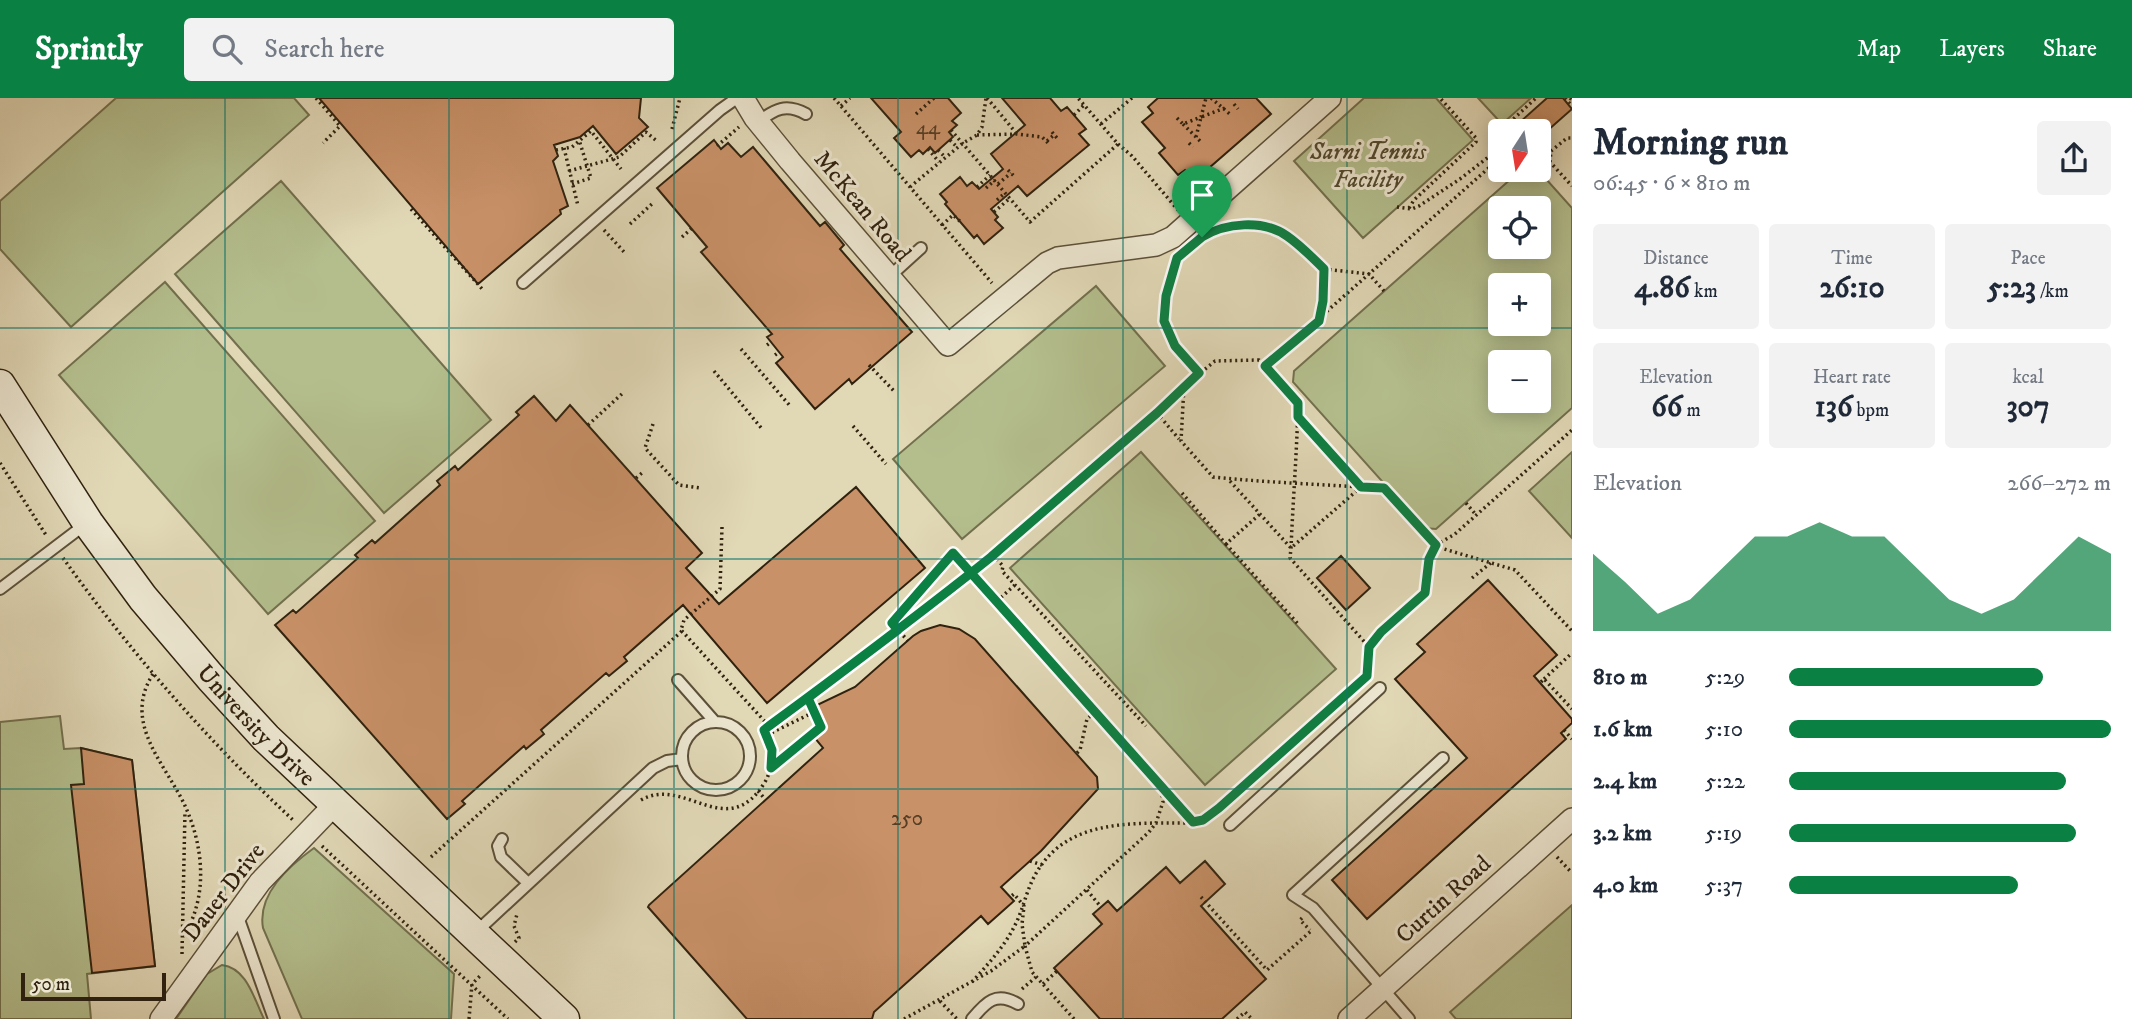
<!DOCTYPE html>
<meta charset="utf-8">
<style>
body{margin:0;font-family:"IM FELL DW Pica",serif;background:#f2f2f3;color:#1f2937;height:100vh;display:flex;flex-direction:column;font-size:26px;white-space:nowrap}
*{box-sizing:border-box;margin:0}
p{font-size:23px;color:#747a83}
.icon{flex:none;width:38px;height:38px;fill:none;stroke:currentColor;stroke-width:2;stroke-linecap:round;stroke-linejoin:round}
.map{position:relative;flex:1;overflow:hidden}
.side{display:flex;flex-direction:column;background:#fff;width:560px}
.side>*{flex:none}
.needle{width:46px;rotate:192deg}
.buttons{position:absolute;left:1488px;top:21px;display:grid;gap:14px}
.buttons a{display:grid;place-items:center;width:63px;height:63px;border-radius:7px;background:#fff;box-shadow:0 4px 18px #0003;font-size:35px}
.scale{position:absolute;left:21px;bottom:18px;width:145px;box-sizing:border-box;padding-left:7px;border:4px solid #30220f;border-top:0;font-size:19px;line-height:24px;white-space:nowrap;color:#30220f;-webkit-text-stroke:5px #ece6d0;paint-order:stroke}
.pin{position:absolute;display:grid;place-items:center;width:60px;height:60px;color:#fff;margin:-72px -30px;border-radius:50% 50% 50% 0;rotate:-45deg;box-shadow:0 0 7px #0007}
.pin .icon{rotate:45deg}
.round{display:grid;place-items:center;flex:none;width:74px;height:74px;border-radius:7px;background:#f2f2f3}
.summary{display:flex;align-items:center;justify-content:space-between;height:119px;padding:0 21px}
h1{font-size:38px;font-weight:700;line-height:52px}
.figures{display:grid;grid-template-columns:repeat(3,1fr);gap:10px;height:119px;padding:7px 21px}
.figures div{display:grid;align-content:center;border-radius:7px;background:#f2f2f3;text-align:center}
.figures b{font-size:30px;font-weight:700}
.figures small{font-size:19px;font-weight:400}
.figures p{font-size:19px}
.chart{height:196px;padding:14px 21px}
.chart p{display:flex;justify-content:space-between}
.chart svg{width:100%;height:126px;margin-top:7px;fill:#0b8043;opacity:.7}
ul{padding:0 21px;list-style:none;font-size:23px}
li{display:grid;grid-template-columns:112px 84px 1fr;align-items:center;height:52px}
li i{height:18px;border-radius:9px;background:#0b8043}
header{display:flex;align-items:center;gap:42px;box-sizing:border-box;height:98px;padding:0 35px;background:#0b8043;color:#fff}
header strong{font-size:33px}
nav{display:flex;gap:38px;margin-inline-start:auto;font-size:24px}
.search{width:490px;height:63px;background:#f2f2f3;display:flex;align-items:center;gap:18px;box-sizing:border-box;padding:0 24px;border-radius:7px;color:#747a83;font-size:26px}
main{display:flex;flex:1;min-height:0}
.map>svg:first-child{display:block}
.green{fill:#b4be8d;stroke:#72704e;stroke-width:2;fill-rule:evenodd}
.building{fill:#c99168;stroke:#30220f;stroke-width:2}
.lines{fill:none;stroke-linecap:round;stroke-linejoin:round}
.lane-casing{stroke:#5c5039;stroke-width:14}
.street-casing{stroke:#5c5039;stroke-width:24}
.secondary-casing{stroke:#30220f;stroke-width:33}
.path{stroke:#30220f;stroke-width:3.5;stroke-dasharray:2 3.5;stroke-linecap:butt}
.lane{stroke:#ece6d0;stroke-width:10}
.street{stroke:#ece6d0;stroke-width:21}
.secondary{stroke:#ece6d0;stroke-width:30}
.route-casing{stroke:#fff;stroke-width:14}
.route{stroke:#0b8043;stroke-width:9}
.grid{fill:none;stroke:#0f766e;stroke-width:2;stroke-opacity:0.55}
.labels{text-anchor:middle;stroke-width:6;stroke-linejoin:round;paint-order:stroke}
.number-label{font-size:21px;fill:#563e25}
.park-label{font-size:24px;font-style:italic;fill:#51492e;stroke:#ece6d0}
.street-label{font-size:24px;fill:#30220f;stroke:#ece6d0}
</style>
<header>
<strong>Sprintly</strong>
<div class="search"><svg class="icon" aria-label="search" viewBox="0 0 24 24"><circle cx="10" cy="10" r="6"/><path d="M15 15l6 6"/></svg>Search here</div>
<nav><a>Map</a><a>Layers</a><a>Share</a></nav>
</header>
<main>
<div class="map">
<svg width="1572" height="921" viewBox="0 0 1572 921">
<rect width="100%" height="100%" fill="#e1d8b6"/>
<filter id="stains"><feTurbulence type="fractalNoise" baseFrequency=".00286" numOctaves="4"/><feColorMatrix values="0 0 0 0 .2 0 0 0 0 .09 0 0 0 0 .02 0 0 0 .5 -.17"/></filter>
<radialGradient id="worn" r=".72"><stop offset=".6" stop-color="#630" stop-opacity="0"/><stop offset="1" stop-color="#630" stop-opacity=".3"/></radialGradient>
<!-- green -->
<path class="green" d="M 116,0 L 294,0 L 309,17 L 71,229 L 0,151 L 0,103 Z
M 1364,0 L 1436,0 L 1473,42 L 1363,140 L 1294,63 Z
M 1478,0 L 1531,0 L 1502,26 Z
M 1521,72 L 1538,72 L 1572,110 L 1572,310 L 1436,431 L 1424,430 L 1293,284 L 1294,273 ZM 1500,110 L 1538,110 L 1538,149 L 1500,149 ZM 1500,187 L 1538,187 L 1538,226 L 1500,226 ZM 1500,264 L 1538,264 L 1538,303 L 1500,303 Z
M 281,83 L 491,322 L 384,415 L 175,176 Z
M 165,184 L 375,423 L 268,516 L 59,277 Z
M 1096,188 L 1165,268 L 962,441 L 893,361 Z
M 1141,354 L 1336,571 L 1205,687 L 1010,470 Z
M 1572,354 L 1572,440 L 1529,393 Z
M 60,618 L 64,651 L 81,650 L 132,662 L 155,868 L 87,876 L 91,921 L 0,921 L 0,624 Z
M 314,750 L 454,876 L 451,921 L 302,921 L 263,830 C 257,796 289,768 314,750 Z
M 1572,807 L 1572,921 L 1456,921 L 1450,914 Z
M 222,867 C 247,870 254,901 264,921 L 176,921 L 207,876 Z"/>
<!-- building -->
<path class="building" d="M 319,0 L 641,0 L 639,20 L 648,29 L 616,56 L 593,28 L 580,39 L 554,47 L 558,58 L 553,63 L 568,108 L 560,112 L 561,116 L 478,186 Z
M 871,0 L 948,0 L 961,15 L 952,23 L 957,27 L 949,34 L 953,39 L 935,55 L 930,49 L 923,56 L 919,52 L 911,59 L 894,40 L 901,34 Z
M 1002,0 L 1050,0 L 1061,13 L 1067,9 L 1086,31 L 1079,36 L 1089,47 L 1027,98 L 1018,88 L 991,111 L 998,119 L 995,122 L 1003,130 L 984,146 L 977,137 L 974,140 L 945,106 L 947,104 L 940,96 L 960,79 L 967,88 L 972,84 L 979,91 L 1003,71 L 991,56 L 1025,27 Z
M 1158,0 L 1256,0 L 1271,16 L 1194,83 L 1185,72 L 1178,77 L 1159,55 L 1165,50 L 1142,24 L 1153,15 L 1148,9 Z
M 1547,0 L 1563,0 L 1572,11 L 1547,33 L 1510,33 Z
M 714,42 L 721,51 L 728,45 L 741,59 L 753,49 L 820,128 L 825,124 L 844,147 L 840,151 L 912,234 L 852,286 L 849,281 L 815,311 L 776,265 L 783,259 L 767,239 L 772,236 L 701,154 L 707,149 L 657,90 Z
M 534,298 L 556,323 L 570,307 L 702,455 L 686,470 L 719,506 L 856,389 L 925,470 L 767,605 L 683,507 L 624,559 L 627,563 L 609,578 L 606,575 L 541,632 L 544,636 L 526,651 L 524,648 L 462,703 L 465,706 L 447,721 L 275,527 L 293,512 L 296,515 L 358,460 L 355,457 L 372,442 L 375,445 L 440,387 L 437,383 L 455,368 L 458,372 L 519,317 L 516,314 Z
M 1341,458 L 1370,490 L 1346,512 L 1317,480 Z
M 1488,482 L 1557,557 L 1534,578 L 1572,621 L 1572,625 L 1561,635 L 1566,641 L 1367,821 L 1332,782 L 1467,660 L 1395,581 L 1425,554 L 1417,546 Z
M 940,527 L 959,531 L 975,541 L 1097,679 L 1098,691 L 1041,753 L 1001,789 L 1014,803 L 988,826 L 981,818 L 874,914 L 872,921 L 747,921 L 648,809 L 649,807 L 823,650 L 815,640 L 825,631 L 815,608 L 855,589 L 913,538 L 921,533 Z
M 81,650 L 132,662 L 155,868 L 92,875 L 71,687 L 84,686 Z
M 1205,763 L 1225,786 L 1201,808 L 1266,881 L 1222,921 L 1100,921 L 1054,870 L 1102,826 L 1093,816 L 1108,803 L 1117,813 L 1166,769 L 1180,785 Z"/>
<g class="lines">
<defs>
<path id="lane" d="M 758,24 C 775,11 786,5 806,16
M 889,179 L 921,150
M 523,185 L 720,12 L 737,0
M 0,491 L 87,425
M 678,582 L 715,624
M682 658a34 34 0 1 1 68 0a34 34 0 1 1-68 0Z
M 1230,727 L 1380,590
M 502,741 L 498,748 L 501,759 L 528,785
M 237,816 L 274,921
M 475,835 L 653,670 L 667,663 L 682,661
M 972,921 C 986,904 996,893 1018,906
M 1409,921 L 1313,810 L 1293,797 L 1443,660"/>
<path id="street" d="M 743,0 L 755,20 L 790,63 L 948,247 L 1047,165 L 1058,160 L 1156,147 L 1173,139 L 1330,0
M 161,921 L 260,784 L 335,706
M 1349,921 L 1572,721"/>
<g id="secondary">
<path id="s1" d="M 0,287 L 88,425 L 143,500 L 211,580 L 266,640 L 564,921"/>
</g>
</defs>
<!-- lane casing -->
<use href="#lane" class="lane-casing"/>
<!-- street casing -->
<use href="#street" class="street-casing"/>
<!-- secondary casing -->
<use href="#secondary" class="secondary-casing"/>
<!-- path -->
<path class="path" d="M 316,0 L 340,28 L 323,45
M 834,0 L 992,185
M 987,0 L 1017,36
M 1211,0 L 1231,17
M 1565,0 L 1572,8
M 1570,0 L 1572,2
M 1234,6 L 1238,11
M 841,8 L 850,0
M 916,16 L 934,0
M 1074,17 L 1084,7
M 1177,20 L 1183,26 L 1201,19 L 1206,0
M 1101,26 L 1132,0
M 1183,26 L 1200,43
M 672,31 L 680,0
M 951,32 L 1030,124 L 1118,46 L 1078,0
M 1052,34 L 1057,40
M 977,37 L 1017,36 L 1042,39 L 1049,46
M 1196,39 L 1201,19 L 1225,10
M 950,42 L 957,49
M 1047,43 L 1054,37
M 1500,44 L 1495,38 L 1536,0
M 1189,45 L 1193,49
M 1118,46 L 1132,58 L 1178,112
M 717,48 L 739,29
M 564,50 L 578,108
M 928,51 L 939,64
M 556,52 L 572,49 L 591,33 L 621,71
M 938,52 L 945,59
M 1538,63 L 1550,64 L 1572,88
M 1550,64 L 1551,53 L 1567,40 L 1572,40
M 1008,72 L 1014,78
M 569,73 L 619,59 L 646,34 L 658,44
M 572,86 L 591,80 L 579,42
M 998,86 L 1011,75
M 910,89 L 963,45 L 977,37 L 982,29 L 986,0
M 977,89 L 990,77
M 986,90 L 995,82
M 997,102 L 1005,95
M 1397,109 L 1412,111 L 1419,108 L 1460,81 L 1500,50
M 1409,110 L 1414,102 L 1476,44 L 1476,40 L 1440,0
M 411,111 L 484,193
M 994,114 L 1009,101
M 630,126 L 653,105
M 942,127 L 953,117 L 962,125
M 604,132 L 625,155
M 1208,136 C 1259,113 1288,136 1324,171 L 1323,203 L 1319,223
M 682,139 L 691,131
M 1180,158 C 1173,167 1170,178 1168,190 C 1158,230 1174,246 1199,275
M 1324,171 L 1369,176 L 1384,193
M 767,247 L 771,244
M 741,251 L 791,309
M 775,257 L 779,254
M 869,267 L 894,293
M 1265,268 L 1500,60
M 714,273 L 763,332
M 1184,288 L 1157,315 L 971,475 L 1193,725
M 1157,315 L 1179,341
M 1298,319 L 1361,389 L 1384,390 L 1436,447 L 1429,461 L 1425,495 L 1381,534 L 1369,549
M 653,326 L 645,350 L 679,387 L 701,390
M 588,327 L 624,294
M 853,328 L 886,366
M 0,365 L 46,437
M 636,380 L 642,375
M 1182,395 L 1226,446 L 1260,416
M 1466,405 L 1476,417
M 722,429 L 720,491 L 684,522 L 681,532 L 769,628
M 1226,446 L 1299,527
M 1436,447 L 1455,436 L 1572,332
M 1434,448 L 1515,472 L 1572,533
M 993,457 L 1003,468 L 1002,473 L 1146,628
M 63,460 C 131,555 208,643 293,722
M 1472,480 L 1492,464
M 997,503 L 1016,486
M 153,576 C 121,626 167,667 186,710 C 204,751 208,800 183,839
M 1544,581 L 1572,555
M 1541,584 L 1544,581 L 1572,611
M 1564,632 L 1572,641
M 767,637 L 814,614
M 1077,655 L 1080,652 L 1087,621 L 1095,614
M 773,669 L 821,629 L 808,601
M 758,693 L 765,701
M 641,702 C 685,677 727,746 765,684 C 775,666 773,650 764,632 L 899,532 L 971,475 L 953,455 L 892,525 L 908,543
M 322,748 L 508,921
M 431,759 L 682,533
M 1557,759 L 1572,775
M 1030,763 L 1042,767
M 1087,792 L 1101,809
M 1201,799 L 1267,872 L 1311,833
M 1302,820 L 1300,822 L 1310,832
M 515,844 L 519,840 L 514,828 L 517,816
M 182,856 L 185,713
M 972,884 C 989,865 1006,847 1017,823 C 1023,810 1026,796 1032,783 C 1057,731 1105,726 1156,725 L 1163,704 L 1161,690
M 1043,886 L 1057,873
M 1022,891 L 1036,879
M 940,903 L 957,921
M 469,921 L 472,886 L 482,876
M 904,921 L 991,873 L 1025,848 L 1022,826 L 1024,808 L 1014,796 L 1010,799
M 1074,921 L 1032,874 L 1025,848 L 1149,734 L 1156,725 L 1193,725 L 1212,716 L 1367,578 L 1369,549 L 1290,460 L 1291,450 C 1293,402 1297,353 1298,305 L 1259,262 L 1215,263 L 1184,288 L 1181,343 L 1213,379 C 1262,384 1312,386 1361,389 L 1291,450 L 1228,381
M 1237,921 L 1245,914 L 1252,921"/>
<!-- lane -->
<use href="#lane" class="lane"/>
<!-- street -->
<use href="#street" class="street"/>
<!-- secondary -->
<use href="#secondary" class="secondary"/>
</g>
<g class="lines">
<defs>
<path id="route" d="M 1202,139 L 1177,160 L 1166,198 L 1164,223 L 1175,248 L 1199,275 L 1157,315 L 991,459 L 971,475 C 905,527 837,578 769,628 L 764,632 L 772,652 L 771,670 L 821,629 L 808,600 L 898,532 L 892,525 L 953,455 L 971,475 C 1045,558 1120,641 1193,724 L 1203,722 L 1219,710 L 1367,578 L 1369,549 L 1381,534 L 1425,495 L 1429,461 L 1436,447 L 1384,390 L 1361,389 L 1298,319 L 1298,305 L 1265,268 L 1319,223 L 1323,203 L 1324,171 C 1312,159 1300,147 1287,138 C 1263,121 1225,125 1202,139"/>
</defs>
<!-- route casing -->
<use href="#route" class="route-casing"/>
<!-- route -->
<use href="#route" class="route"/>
</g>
<!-- grid -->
<path class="grid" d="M 225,0 L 225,921M 449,0 L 449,921M 674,0 L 674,921M 898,0 L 898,921M 1123,0 L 1123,921M 1347,0 L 1347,921M 0,230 L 1572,230M 0,461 L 1572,461M 0,691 L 1572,691"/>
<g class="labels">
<!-- number labels -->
<g class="number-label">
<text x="928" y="36">44</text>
<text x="907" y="727">250</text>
</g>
<!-- park labels -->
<g class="park-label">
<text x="1368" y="61">Sarni Tennis<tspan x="1368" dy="28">Facility</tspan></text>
</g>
<!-- street labels -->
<g class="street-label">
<text transform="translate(863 108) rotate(50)" y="8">McKean Road</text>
<text dy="8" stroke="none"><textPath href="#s1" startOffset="427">University Drive</textPath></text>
<text transform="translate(223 794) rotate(-52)" y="8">Dauer Drive</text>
<text transform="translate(1443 801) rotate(-42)" y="8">Curtin Road</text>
</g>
</g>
<rect width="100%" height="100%" filter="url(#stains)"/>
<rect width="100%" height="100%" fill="url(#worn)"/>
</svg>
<div class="buttons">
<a><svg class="needle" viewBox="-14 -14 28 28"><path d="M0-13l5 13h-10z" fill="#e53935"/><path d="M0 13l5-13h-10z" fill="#747a83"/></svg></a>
<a><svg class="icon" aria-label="locate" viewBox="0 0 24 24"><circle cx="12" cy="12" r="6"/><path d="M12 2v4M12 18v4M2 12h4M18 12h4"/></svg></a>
<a>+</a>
<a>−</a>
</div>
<div class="scale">50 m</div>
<div class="pin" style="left:1202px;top:139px;background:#1e9e55"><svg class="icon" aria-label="arrive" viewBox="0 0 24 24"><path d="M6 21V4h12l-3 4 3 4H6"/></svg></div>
</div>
<section class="side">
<div class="summary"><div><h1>Morning run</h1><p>06:45 · 6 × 810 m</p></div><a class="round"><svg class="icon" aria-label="share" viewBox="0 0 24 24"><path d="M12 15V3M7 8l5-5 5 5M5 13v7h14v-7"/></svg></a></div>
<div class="figures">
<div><p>Distance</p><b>4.86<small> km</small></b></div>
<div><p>Time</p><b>26:10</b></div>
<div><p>Pace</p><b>5:23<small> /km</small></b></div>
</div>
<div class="figures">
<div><p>Elevation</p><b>66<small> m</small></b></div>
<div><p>Heart rate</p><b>136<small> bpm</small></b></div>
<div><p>kcal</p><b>307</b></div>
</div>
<div class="chart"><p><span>Elevation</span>266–272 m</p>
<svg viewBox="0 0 160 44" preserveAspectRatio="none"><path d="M0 44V17L10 27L20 38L30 33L40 22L50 11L60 11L70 6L80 11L90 11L100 22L110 33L120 38L130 33L140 22L150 11L160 17V44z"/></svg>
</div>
<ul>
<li><b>810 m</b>5:29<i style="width:79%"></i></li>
<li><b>1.6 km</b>5:10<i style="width:100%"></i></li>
<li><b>2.4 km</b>5:22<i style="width:86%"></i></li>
<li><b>3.2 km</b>5:19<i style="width:89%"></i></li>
<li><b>4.0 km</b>5:37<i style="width:71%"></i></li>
</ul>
</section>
</main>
